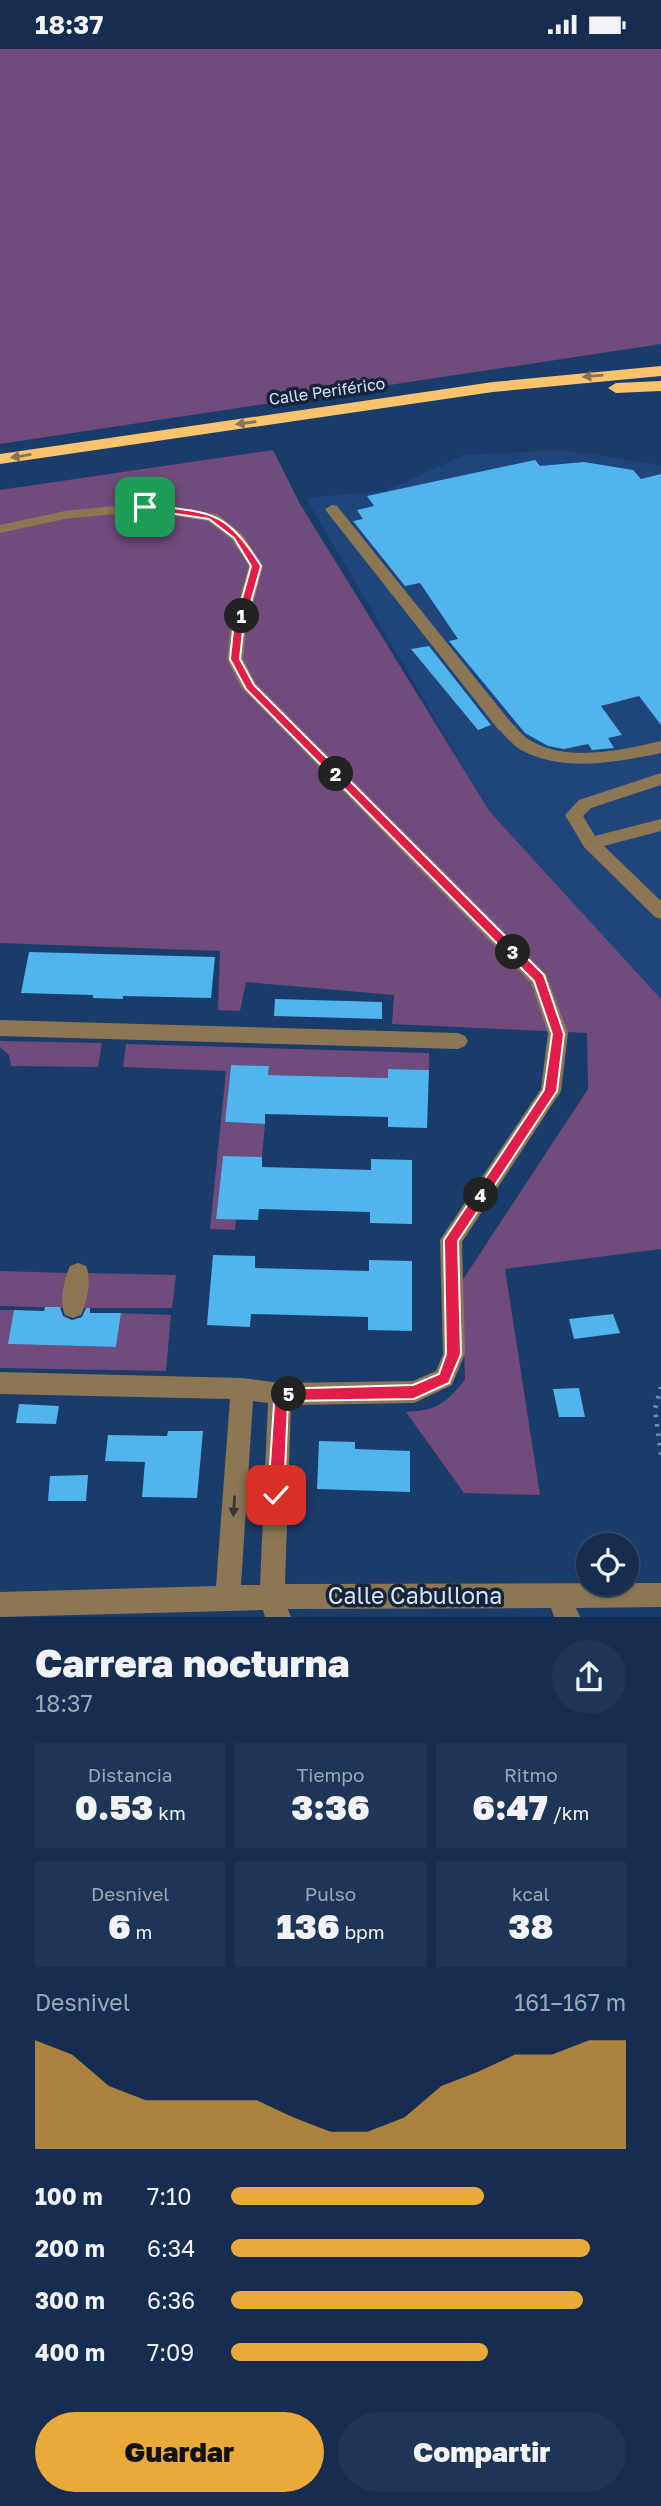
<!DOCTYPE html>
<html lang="es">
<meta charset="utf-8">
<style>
body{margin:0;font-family:"Golos Text",sans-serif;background:#1d3557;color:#f1f3f6;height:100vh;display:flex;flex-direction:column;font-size:26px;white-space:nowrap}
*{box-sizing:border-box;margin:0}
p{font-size:23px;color:#9da8b7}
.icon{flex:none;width:38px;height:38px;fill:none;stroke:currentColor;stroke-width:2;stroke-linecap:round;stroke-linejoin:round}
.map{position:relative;height:1568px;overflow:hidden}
.drawer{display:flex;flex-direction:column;background:#142d50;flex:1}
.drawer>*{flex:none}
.buttons{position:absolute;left:576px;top:1484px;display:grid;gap:14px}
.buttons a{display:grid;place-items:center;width:63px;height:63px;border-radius:50%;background:#142d50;box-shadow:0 2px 5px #0004,0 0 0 2px #334967;font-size:35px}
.pin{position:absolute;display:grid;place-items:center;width:60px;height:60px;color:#fff;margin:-30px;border-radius:14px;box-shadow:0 4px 10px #0006}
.km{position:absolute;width:35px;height:35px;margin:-18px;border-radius:50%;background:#222;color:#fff;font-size:19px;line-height:35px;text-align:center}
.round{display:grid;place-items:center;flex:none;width:74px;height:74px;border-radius:37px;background:#1d3557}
.summary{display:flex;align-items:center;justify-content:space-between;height:119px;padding:0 35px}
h1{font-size:38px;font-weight:800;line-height:52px}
.stats{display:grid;grid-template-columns:repeat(3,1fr);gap:10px;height:119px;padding:7px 35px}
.stats div{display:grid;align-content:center;border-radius:0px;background:#1d3557;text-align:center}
.stats b{font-size:35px;font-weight:800}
.stats small{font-size:19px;font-weight:400}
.stats p{font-size:19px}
.chart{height:196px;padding:14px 35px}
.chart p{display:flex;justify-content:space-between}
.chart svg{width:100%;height:126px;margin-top:7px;fill:#eaaa39;opacity:.7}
.action{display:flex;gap:14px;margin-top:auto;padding:14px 35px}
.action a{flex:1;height:80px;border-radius:42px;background:#eaaa39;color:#111;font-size:28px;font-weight:800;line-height:80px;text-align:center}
.action a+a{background:#1d3557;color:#f1f3f6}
ul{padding:0 35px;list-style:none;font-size:23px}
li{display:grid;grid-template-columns:112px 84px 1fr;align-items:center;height:52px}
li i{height:18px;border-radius:9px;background:#eaaa39}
.status{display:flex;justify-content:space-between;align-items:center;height:49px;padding:0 35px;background:#142d50;direction:ltr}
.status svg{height:19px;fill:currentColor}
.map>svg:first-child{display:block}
.built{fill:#1f457a}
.green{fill:#704b7c}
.building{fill:#52b4ed}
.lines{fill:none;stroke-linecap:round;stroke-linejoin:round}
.path{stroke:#758eb1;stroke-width:4.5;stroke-dasharray:2.5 7;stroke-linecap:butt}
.minor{fill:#8d7654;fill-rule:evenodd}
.highway{fill:#fbc36b;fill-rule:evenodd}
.oneway{fill:#887452}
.oneway2{fill:#333840}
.route{fill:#e11d48;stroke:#fff;stroke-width:2}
.labels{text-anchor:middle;stroke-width:7;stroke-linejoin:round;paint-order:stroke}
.far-street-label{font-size:16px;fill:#d4e4fb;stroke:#152439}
.near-street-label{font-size:23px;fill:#d4e4fb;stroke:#152439}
</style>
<div class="status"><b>18:37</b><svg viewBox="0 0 49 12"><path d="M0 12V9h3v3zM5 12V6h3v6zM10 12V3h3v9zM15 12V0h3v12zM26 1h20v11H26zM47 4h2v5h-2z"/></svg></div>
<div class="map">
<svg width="661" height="1568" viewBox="0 0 661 1568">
<rect width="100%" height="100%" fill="#1a3c6a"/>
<!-- built -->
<path class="built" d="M 562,401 L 661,416 L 661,950 L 491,765 L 306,449 L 384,442 L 465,406 Z"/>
<!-- green -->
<path class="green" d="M 0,0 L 661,0 L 661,295 L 0,395 Z
M 273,401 L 300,455 L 490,763 L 661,950 L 661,1200 L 505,1220 L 540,1446 L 464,1444 L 406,1363 C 439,1361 444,1355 465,1331 L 462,1232 L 588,1040 L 587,984 L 392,975 L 394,946 L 246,933 L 240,962 L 218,961 L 220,902 L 0,894 L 0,441 Z
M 0,992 L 102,994 L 98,1018 L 11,1017 L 9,1006 L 0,998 Z
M 126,995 L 429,1004 L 429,1021 L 389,1020 L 388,1029 L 268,1026 L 269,1017 L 231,1016 L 225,1073 L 265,1075 L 262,1108 L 223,1107 L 216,1169 L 236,1170 L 235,1181 L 210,1180 L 226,1022 L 123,1018 Z
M 0,1222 L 70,1224 L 66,1259 L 0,1257 Z
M 85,1224 L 176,1226 L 172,1259 L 81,1259 Z
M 0,1261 L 14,1261 L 9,1295 L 116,1298 L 121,1264 L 171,1266 L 166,1322 L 0,1319 Z"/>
<!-- building -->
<path class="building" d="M 535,411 L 540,417 L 584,413 L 633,421 L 641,430 L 661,425 L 661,676 L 639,647 L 601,657 L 622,686 L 608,689 L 614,699 L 592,701 L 588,695 L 564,700 L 548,697 L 525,684 L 449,592 L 458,590 L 420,534 L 405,537 L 353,472 L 363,470 L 357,461 L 374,457 L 367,447 Z
M 429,597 L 491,676 L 478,681 L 411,600 Z
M 29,903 L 215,908 L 211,949 L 123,947 L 123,950 L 93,949 L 93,946 L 21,944 Z
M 275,950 L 382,953 L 382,970 L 274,967 Z
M 231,1016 L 269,1017 L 268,1026 L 388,1029 L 388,1020 L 429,1021 L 427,1079 L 388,1078 L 388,1068 L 265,1065 L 265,1075 L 225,1073 Z
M 223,1107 L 262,1108 L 262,1118 L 371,1121 L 371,1110 L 412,1111 L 412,1175 L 370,1174 L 370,1163 L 259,1160 L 258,1171 L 216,1170 Z
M 213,1206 L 255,1207 L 255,1219 L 369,1222 L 369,1211 L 412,1212 L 412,1282 L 368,1281 L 368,1268 L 251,1265 L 250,1278 L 207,1276 Z
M 45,1258 L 60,1258 L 63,1267 L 72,1271 L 82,1268 L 86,1259 L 90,1259 L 90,1264 L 121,1264 L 116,1298 L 8,1295 L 14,1261 L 44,1262 Z
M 613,1265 L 620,1284 L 574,1290 L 569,1270 Z
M 579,1339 L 585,1368 L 559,1368 L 553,1340 Z
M 19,1355 L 59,1357 L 56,1375 L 16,1374 Z
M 168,1382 L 203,1382 L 197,1449 L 142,1448 L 145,1413 L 105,1412 L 108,1386 L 167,1387 Z
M 319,1392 L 355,1393 L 355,1400 L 410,1402 L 410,1443 L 317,1440 Z
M 88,1426 L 86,1452 L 48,1452 L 50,1427 Z"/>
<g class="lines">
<!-- path -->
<path class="path" d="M 661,1338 L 655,1360 L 661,1406"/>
<!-- minor -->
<path class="minor" d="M 145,454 L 217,465 L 242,485 L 263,517 L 246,582 L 243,610 L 256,635 L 546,925 L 568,984 L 561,1042 L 462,1193 L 465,1305 L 452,1336 L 414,1354 L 291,1356 L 285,1535 L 661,1534 L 661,1558 L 576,1559 L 580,1568 L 554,1568 L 551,1559 L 288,1560 L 291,1568 L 265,1568 L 263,1561 L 0,1568 L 0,1543 L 216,1537 L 230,1350 L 0,1345 L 0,1323 L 242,1329 L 280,1334 L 413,1332 L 436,1322 L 443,1305 L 440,1191 L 541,1040 L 548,984 L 531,934 L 241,638 L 227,610 L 230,582 L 249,517 L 232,491 L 208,472 L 145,462 L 65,470 L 0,484 L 0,476 L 65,462 ZM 253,1352 L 268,1354 L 260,1536 L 241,1536 Z
M 332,456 L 337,457 L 509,671 C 516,678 523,688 533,693 C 570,713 622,701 661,692 L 661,704 C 617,713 564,724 521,701 C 512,696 505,686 497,679 L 327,463 L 325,460 Z
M 661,724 L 661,736 L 591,759 L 583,767 L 595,787 L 661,770 L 661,782 L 604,797 L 661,852 L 661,870 L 655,868 L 584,798 L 565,766 L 579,751 Z
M 0,971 L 458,984 L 465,987 L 468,992 L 465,997 L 458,1000 L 0,987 Z
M 78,1214 L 86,1217 C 92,1230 87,1253 81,1266 L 73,1269 L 65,1266 C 59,1253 64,1230 70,1217 Z"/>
<!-- highway -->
<path class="highway" d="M 661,317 L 661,327 L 493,343 L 0,415 L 0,405 L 493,333 Z
M 661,332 L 661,342 L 616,344 L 608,339 L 616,334 Z"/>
</g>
<!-- one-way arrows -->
<defs><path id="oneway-solid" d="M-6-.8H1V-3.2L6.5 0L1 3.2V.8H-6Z" transform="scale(1.75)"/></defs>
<g class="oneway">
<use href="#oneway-solid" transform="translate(593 327) rotate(175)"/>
<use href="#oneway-solid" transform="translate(246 374) rotate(172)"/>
<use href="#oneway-solid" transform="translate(21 407) rotate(171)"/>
</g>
<use class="oneway2" href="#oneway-solid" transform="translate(234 1457) rotate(94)"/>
<!-- route -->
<path class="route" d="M 145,455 C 210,465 224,458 261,517 L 243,582 L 240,610 L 254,636 L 544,926 L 564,985 L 557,1042 L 458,1192 L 461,1305 L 449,1334 L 414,1350 L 288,1352 L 284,1446 L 281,1452 L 276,1454 L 270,1452 L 268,1446 L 275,1340 L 413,1336 L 439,1325 L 446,1305 L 444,1191 L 544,1041 L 552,985 L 534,932 L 246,640 L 230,610 L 233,582 L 251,517 L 234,489 L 209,470 L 142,460 L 142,456 Z"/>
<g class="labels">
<!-- far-street labels -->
<g class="far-street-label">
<text transform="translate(327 342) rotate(-8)" y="6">Calle Periférico</text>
</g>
<!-- near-street labels -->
<g class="near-street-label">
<text x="415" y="1555">Calle Cabullona</text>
</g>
</g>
</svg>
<div class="buttons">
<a><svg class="icon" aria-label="locate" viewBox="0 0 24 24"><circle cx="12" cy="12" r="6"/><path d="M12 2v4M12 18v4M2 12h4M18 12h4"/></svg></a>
</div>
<div class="pin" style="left:145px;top:458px;background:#1e9e55"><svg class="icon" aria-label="arrive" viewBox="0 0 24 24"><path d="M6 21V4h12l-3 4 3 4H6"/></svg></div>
<div class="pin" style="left:276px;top:1446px;background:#d93025"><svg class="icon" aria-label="check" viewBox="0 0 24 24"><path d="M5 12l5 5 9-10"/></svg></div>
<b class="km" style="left:242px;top:567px">1</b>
<b class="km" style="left:336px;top:725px">2</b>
<b class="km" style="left:513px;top:903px">3</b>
<b class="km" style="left:481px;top:1146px">4</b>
<b class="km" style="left:289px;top:1345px">5</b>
</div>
<section class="drawer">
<div class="summary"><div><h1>Carrera nocturna</h1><p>18:37</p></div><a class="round"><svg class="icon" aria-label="share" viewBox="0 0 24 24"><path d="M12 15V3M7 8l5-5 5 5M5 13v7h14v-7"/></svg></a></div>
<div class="stats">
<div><p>Distancia</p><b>0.53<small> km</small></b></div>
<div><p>Tiempo</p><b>3:36</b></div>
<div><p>Ritmo</p><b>6:47<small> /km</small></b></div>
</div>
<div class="stats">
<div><p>Desnivel</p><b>6<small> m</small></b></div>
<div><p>Pulso</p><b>136<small> bpm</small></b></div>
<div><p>kcal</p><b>38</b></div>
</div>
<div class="chart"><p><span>Desnivel</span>161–167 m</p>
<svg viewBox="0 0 160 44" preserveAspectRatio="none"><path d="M0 44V6L10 11L20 22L30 27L40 27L50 27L60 27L70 33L80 38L90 38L100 33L110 22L120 17L130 11L140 11L150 6L160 6V44z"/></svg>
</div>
<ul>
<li><b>100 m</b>7:10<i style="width:64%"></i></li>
<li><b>200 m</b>6:34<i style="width:91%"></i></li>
<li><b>300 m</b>6:36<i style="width:89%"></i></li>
<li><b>400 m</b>7:09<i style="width:65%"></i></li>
</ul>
<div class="action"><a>Guardar</a><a>Compartir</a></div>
</section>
